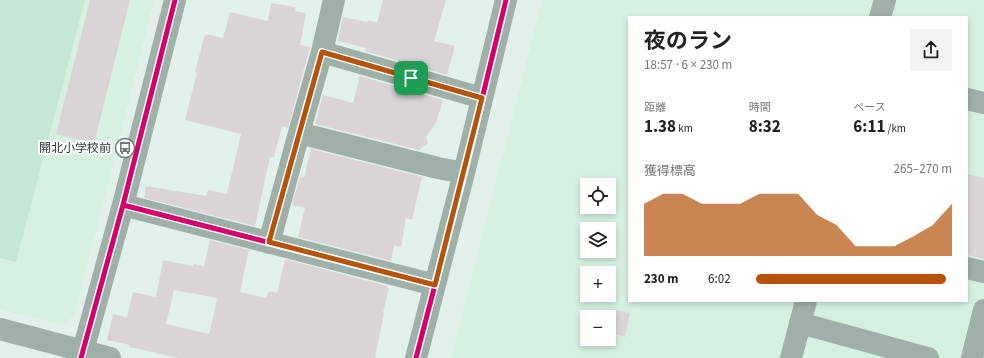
<!DOCTYPE html>
<html lang="ja">
<meta charset="utf-8">
<style>
body{margin:0;font-family:"Source Sans 3","Noto Sans JP",sans-serif;background:#f2f2f2;color:#222;height:100vh;display:flex;flex-direction:column;font-size:15px;white-space:nowrap}
*{box-sizing:border-box;margin:0}
p{font-size:13px;color:#767676}
.icon{flex:none;width:22px;height:22px;fill:none;stroke:currentColor;stroke-width:2;stroke-linecap:round;stroke-linejoin:round}
.map{position:relative;flex:1;overflow:hidden}
.drawer{position:absolute;left:628px;top:16px;width:340px;height:286px;display:flex;flex-direction:column;background:#fff;border-radius:0px;box-shadow:0 2px 6px #0003}
.drawer>*{flex:none}
.tools{position:absolute;left:580px;top:178px;display:grid;gap:8px}
.tools a{display:grid;place-items:center;width:36px;height:36px;border-radius:0px;background:#fff;box-shadow:0 2px 6px #0003;font-size:20px}
.pin{position:absolute;display:grid;place-items:center;width:34px;height:34px;color:#fff;margin:-17px;border-radius:8px;box-shadow:0 2px 6px #0006}
.round{display:grid;place-items:center;flex:none;width:42px;height:42px;border-radius:0px;background:#f2f2f2}
.overview{display:flex;align-items:center;justify-content:space-between;height:68px;padding:0 16px}
h1{font-size:22px;font-weight:700;line-height:30px}
.metrics{display:grid;grid-template-columns:repeat(3,1fr);gap:6px;height:68px;padding:4px 16px}
.metrics div{display:grid;align-content:center}
.metrics b{font-size:17px;font-weight:700}
.metrics small{font-size:11px;font-weight:400}
.metrics p{font-size:11px}
.chart{height:112px;padding:8px 16px}
.chart p{display:flex;justify-content:space-between}
.chart svg{width:100%;height:72px;margin-top:4px;fill:#b45309;opacity:.7}
ul{padding:0 16px;list-style:none;font-size:13px}
li{display:grid;grid-template-columns:64px 48px 1fr;align-items:center;height:30px}
li i{height:10px;border-radius:5px;background:#b45309}
.map>svg:first-child{display:block}
.built{fill:#d5f0e1;fill-rule:evenodd}
.green{fill:#c7e7d6}
.building{fill:#dbd4d6;fill-rule:evenodd}
.lines{fill:none;stroke-linecap:round;stroke-linejoin:round}
.minor{stroke:#9fb0a8;stroke-width:22}
.cycleway-casing{stroke:#f9fefb;stroke-width:8}
.cycleway{stroke:#d6006c;stroke-width:5}
.route-casing{stroke:#fff;stroke-width:8}
.route{stroke:#b45309;stroke-width:5}
.labels{text-anchor:middle;stroke-width:4;stroke-linejoin:round;paint-order:stroke}
.poi-label{font-size:12px;fill:#323d37;stroke:#f9fefb;text-anchor:end}
</style>
<div class="map">
<svg width="984" height="358" viewBox="0 0 984 358">
<rect width="100%" height="100%" fill="#e1f1e9"/>
<!-- built -->
<path class="built" d="M 0,0 L 154,0 L 74,317 L 61,324 L 0,310 Z
M 542,0 L 984,0 L 984,358 L 451,358 ZM 629,17 L 967,17 L 967,301 L 629,301 ZM 587,185 L 609,185 L 609,207 L 587,207 ZM 587,229 L 609,229 L 609,251 L 587,251 ZM 587,273 L 609,273 L 609,295 L 587,295 ZM 587,317 L 609,317 L 609,339 L 587,339 Z"/>
<!-- green -->
<path class="green" d="M 0,0 L 85,0 L 16,262 L 0,258 Z"/>
<!-- building -->
<path class="building" d="M 90,0 L 130,0 L 94,144 L 56,134 Z
M 383,0 L 446,0 L 434,41 L 455,46 L 447,75 L 365,51 L 366,48 L 338,41 L 343,17 L 367,22 L 368,20 L 377,23 Z
M 271,3 L 296,7 L 295,11 L 306,13 L 300,45 L 310,47 L 288,128 L 282,126 L 274,157 L 270,157 L 255,226 L 144,198 L 146,186 L 206,196 L 208,190 L 227,194 L 241,134 L 185,120 L 197,73 L 195,72 L 205,34 L 223,38 L 230,12 L 268,21 Z
M 360,76 L 443,100 L 436,123 L 426,137 L 428,143 L 419,150 L 315,124 L 323,95 L 353,103 Z
M 311,149 L 422,177 L 412,220 L 406,218 L 401,247 L 394,245 L 391,261 L 298,237 L 305,208 L 292,205 L 300,177 L 304,178 Z
M 967,174 L 984,178 L 984,259 L 967,255 Z
M 210,240 L 249,250 L 240,292 L 266,298 L 269,291 L 277,293 L 285,259 L 387,286 L 387,288 L 389,288 L 383,313 L 384,313 L 375,358 L 178,358 L 130,347 L 130,345 L 107,340 L 113,314 L 127,317 L 133,292 L 156,297 L 163,260 L 193,266 L 193,264 L 204,266 ZM 174,290 L 217,298 L 210,331 L 209,334 L 166,324 Z
M 612,309 L 630,313 L 625,337 L 609,333 L 609,323 Z"/>
<g class="lines">
<!-- minor -->
<path class="minor" d="M 334,0 L 322,52 L 482,98
M 880,17 L 885,0
M 967,99 L 984,103
M 299,133 L 322,52
M 123,205 L 435,285
M 269,243 L 299,133 L 438,168 L 464,173
M 967,268 L 984,272
M 800,323 L 928,358
M 0,329 L 110,358
M 81,358 L 123,205 L 175,0
M 416,358 L 464,173 L 506,0
M 791,358 L 806,301
M 972,358 L 984,310"/>
<defs>
<path id="cycleway" d="M 123,205 L 435,285
M 81,358 L 123,205 L 175,0
M 416,358 L 464,173 L 506,0"/>
</defs>
<!-- cycleway casing -->
<use href="#cycleway" class="cycleway-casing"/>
<!-- cycleway -->
<use href="#cycleway" class="cycleway"/>
</g>
<g class="lines">
<defs>
<path id="route" d="M 322,52 L 482,98 L 435,285 L 269,242 Z"/>
</defs>
<!-- route casing -->
<use href="#route" class="route-casing"/>
<!-- route -->
<use href="#route" class="route"/>
</g>
<!-- icons -->
<defs>
<symbol id="bus-ring" viewBox="-11 -11 22 22"><circle r="9.5" fill="#f9fefb" stroke="#6f7c75" stroke-width="1.5"/><path d="M-5-6H5V4H4V6H2V4H-2V6H-4V4H-5ZM-3.5-4V0h7V-4ZM-3.5 1.2v1.5H-2V1.2ZM2 1.2v1.5H3.5V1.2Z" fill="#6f7c75"/></symbol>
</defs>
<g fill-rule="evenodd">
<use href="#bus-ring" x="114" y="137" width="22" height="22"/>
</g>
<g class="labels">
<!-- poi labels -->
<g class="poi-label">
<text x="111" y="152">開北小学校前</text>
</g>
</g>
</svg>
<div class="tools">
<a><svg class="icon" aria-label="locate" viewBox="0 0 24 24"><circle cx="12" cy="12" r="6"/><path d="M12 2v4M12 18v4M2 12h4M18 12h4"/></svg></a>
<a><svg class="icon" aria-label="layers" viewBox="0 0 24 24"><path d="M12 4l9 5-9 5-9-5zM3 14l9 5 9-5"/></svg></a>
<a>+</a>
<a>−</a>
</div>
<div class="pin" style="left:411px;top:78px;background:#1e9e55"><svg class="icon" aria-label="arrive" viewBox="0 0 24 24"><path d="M6 21V4h12l-3 4 3 4H6"/></svg></div>
<section class="drawer">
<div class="overview"><div><h1>夜のラン</h1><p>18:57 · 6 × 230 m</p></div><a class="round"><svg class="icon" aria-label="share" viewBox="0 0 24 24"><path d="M12 15V3M7 8l5-5 5 5M5 13v7h14v-7"/></svg></a></div>
<div class="metrics">
<div><p>距離</p><b>1.38<small> km</small></b></div>
<div><p>時間</p><b>8:32</b></div>
<div><p>ペース</p><b>6:11<small> /km</small></b></div>
</div>
<div class="chart"><p><span>獲得標高</span>265–270 m</p>
<svg viewBox="0 0 160 44" preserveAspectRatio="none"><path d="M0 44V12L10 6L20 6L30 12L40 12L50 12L60 6L70 6L80 6L90 19L100 25L110 38L120 38L130 38L140 32L150 25L160 12V44z"/></svg>
</div>
<ul>
<li><b>230 m</b>6:02<i style="width:97%"></i></li>
</ul>
</section>
</div>
